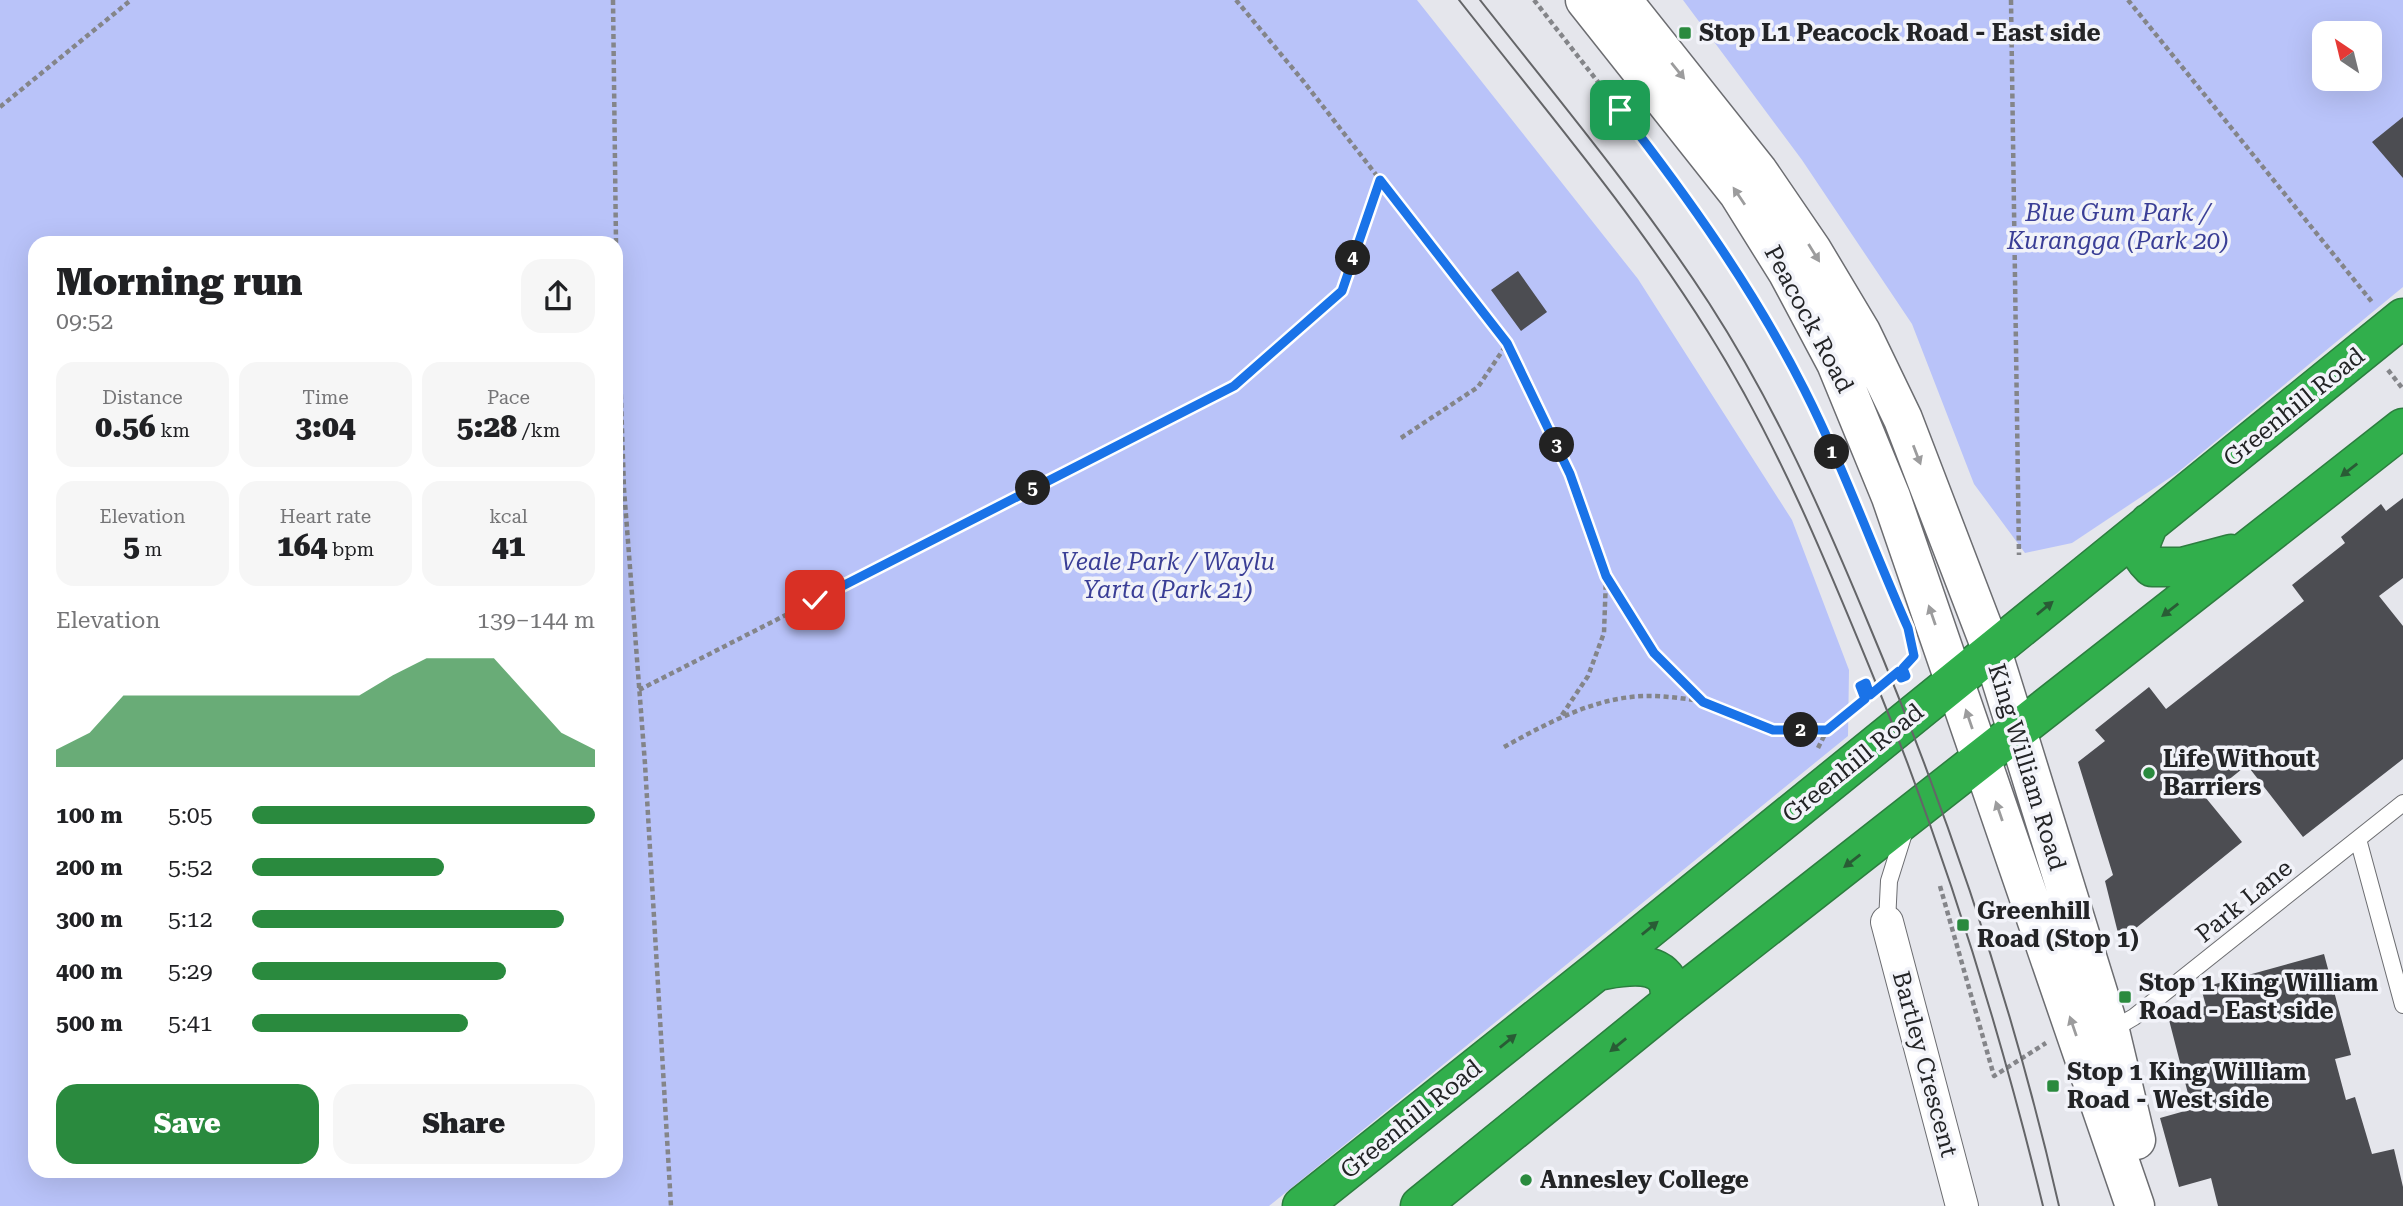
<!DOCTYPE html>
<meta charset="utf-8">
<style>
body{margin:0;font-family:"Roboto Serif",serif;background:#f6f6f6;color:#202124;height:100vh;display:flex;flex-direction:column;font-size:26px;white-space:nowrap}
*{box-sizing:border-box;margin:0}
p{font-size:23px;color:#757577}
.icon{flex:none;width:38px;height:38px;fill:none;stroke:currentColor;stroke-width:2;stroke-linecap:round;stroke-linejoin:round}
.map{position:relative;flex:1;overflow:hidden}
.sheet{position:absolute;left:28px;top:236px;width:595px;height:942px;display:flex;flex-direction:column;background:#fff;border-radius:21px;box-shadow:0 7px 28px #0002}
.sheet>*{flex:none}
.needle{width:46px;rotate:325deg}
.tools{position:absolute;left:2312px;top:21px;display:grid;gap:14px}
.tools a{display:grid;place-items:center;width:70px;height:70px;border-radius:14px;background:#fff;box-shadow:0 7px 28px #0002;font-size:35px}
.pin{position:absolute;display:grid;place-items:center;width:60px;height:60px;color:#fff;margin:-30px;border-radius:14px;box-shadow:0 4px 10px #0006}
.km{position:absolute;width:35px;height:35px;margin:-18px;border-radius:50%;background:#222;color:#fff;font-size:19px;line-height:35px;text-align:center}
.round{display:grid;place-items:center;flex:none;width:74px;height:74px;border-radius:21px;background:#f6f6f6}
.head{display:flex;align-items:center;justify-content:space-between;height:119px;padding:0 28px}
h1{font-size:38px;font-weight:800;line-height:52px}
.figures{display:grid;grid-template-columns:repeat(3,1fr);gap:10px;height:119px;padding:7px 28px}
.figures div{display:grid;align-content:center;border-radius:18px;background:#f6f6f6;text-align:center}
.figures b{font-size:30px;font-weight:800}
.figures small{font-size:19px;font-weight:400}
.figures p{font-size:19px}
.chart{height:196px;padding:14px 28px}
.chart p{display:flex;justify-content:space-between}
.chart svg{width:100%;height:126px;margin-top:7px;fill:#2a8a3e;opacity:.7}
.cta{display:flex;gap:14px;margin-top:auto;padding:14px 28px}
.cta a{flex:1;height:80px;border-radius:21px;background:#2a8a3e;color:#fff;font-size:28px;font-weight:800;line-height:80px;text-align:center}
.cta a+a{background:#f6f6f6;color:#202124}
ul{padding:0 28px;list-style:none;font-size:23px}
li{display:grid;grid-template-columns:112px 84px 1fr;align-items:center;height:52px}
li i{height:18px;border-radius:9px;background:#2a8a3e}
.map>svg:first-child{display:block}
.green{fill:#b9c3f9;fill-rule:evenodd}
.building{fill:#4c4d52}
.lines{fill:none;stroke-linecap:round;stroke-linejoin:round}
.lane-casing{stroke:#6c6d71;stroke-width:18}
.street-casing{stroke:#6c6d71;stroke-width:34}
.secondary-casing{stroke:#6c6d71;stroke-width:41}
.highway-casing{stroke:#2c7e3f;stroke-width:41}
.path{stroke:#848589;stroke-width:4.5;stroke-dasharray:5 3.5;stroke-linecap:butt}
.lane{stroke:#fff;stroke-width:16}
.street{stroke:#fff;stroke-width:32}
.secondary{stroke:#fff;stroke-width:38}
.highway{stroke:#31af4c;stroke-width:38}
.tram{stroke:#646568;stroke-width:2}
.oneway{fill:#9c9c9d}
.oneway2{fill:#295c35}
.route-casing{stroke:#fff;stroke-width:14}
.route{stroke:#1a73e8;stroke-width:9}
.poi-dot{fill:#2a8a3e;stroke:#f2f3f9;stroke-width:2.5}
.labels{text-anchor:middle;stroke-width:7;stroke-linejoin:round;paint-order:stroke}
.poi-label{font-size:24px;font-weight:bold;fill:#232426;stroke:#f2f3f9;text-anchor:start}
.park-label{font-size:24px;font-style:italic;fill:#3a3e96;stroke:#f2f3f9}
.street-label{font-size:24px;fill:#232426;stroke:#f2f3f9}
</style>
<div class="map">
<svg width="2403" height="1206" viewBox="0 0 2403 1206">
<rect width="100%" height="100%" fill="#e5e6ec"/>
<!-- green -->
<path class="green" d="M 0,0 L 1417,0 L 1638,279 L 1792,520 L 1849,670 L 1848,736 L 1269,1206 L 0,1206 ZM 35,243 L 616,243 L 616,1171 L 35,1171 Z
M 1683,0 L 2403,0 L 2403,287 L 2177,473 L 2072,543 L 2025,553 L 1974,484 L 1912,324 L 1802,160 ZM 2324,33 L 2370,33 L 2370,79 L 2324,79 Z"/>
<!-- building -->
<path class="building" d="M 2403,117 L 2403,178 L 2372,142 Z
M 1518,271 L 1547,312 L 1521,331 L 1491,290 Z
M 2403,498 L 2403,578 L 2379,596 L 2403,626 L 2403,759 L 2303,837 L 2247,765 L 2206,798 L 2242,842 L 2120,941 L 2105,881 L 2113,875 L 2078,762 L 2105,741 L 2095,730 L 2149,687 L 2166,709 L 2304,601 L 2292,585 L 2345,543 L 2341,537 L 2381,504 L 2386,511 Z
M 2324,954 L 2351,1055 L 2335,1059 L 2346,1100 L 2355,1097 L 2372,1154 L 2394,1149 L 2403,1187 L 2403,1206 L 2218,1206 L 2211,1178 L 2179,1187 L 2160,1118 L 2192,1109 L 2168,1016 L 2206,1006 L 2201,988 Z"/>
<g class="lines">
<defs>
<path id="lane" d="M 2358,839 L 2403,1005
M 1887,922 L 1889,881 L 1905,830
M 2110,1031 L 2134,1017 L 2403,803"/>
<path id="street" d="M 1887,922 L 1962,1206"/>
<path id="secondary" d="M 1585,0 L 1738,193 L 1788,273 L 1836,363 L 1891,497 L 2135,1206
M 1622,0 L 1758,171 L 1812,250 L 1861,332 L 1903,419 L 1992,651 L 2017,731 L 2110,1031 L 2136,1140"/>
<path id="highway" d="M 2149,523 C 2141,544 2134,550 2152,567 L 2182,567 L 2231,554
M 1597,971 C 1617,968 1653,958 1667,980 C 1670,986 1670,996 1671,1002
M 1302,1206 L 1597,971 L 2403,318
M 1420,1206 L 1671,1002 L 2403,428"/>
</defs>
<!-- lane casing -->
<use href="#lane" class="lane-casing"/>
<!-- street casing -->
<use href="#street" class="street-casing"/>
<!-- secondary casing -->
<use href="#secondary" class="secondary-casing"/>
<!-- highway casing -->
<use href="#highway" class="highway-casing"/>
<!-- path -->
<path class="path" d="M 613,0 L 616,243
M 1236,0 L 1304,82 L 1507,343 L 1570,474 L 1606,576 L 1653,653 L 1703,702 L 1773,730 L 1827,730 L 1865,699 L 1860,686 L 1866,683 L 1870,695 L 1899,671 L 1901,678 L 1906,676 L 1903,668 L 1912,658
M 1534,0 L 1676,182 L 1779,343 L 1805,391 L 1864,527
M 2011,0 L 2019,555
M 2128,0 L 2372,302
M 0,107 L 131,0
M 616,250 L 624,489 L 645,764 L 671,1206
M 2388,370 L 2403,389
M 1401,438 L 1478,387 L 1507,344
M 639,690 L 1234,386 L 1342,291 L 1380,180
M 1562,715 L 1588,676 L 1604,633 L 1606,577
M 1504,747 C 1544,725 1586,702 1631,697 C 1655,694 1679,698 1702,701
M 1818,748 L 1827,730
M 1940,886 L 1994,1076 L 2046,1043"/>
<!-- lane -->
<use href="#lane" class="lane"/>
<!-- street -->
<use href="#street" class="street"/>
<!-- secondary -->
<use href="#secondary" class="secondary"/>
<!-- highway -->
<use href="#highway" class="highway"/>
<!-- tram -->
<path class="tram" d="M 1459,0 C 1544,108 1635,215 1708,332 C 1778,443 1828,566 1878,688 C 1946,855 2000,1030 2043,1206
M 1480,0 C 1558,99 1640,197 1709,303 C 1775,405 1823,514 1869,625 C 1948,813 2014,1008 2059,1206"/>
</g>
<!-- one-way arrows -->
<defs><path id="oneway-solid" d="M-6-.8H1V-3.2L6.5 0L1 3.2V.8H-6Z" transform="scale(1.75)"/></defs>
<g class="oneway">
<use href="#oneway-solid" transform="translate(1678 71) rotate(51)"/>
<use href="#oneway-solid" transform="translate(1739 196) rotate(-124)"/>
<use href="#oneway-solid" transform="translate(1814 253) rotate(58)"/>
<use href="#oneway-solid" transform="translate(1917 455) rotate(69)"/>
<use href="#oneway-solid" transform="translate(1932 615) rotate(-109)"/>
<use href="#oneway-solid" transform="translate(1969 719) rotate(-109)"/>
<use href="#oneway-solid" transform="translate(1999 811) rotate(-109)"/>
<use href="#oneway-solid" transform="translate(2073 1026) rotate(-109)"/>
</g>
<g class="oneway2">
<use href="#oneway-solid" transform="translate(2349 470) rotate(142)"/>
<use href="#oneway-solid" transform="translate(2045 608) rotate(-39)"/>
<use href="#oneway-solid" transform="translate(2170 610) rotate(142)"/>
<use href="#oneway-solid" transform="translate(1852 861) rotate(142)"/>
<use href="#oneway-solid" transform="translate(1650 928) rotate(-39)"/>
<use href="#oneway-solid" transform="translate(1508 1041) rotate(-39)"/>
<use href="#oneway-solid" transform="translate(1618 1045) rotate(141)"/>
</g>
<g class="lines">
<defs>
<path id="route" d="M 815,600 L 1234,386 L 1342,291 L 1380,180 L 1507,343 L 1570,474 L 1606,576 L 1654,653 L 1703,702 L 1773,730 L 1827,730 L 1865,699 L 1860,686 L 1866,683 L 1870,695 L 1899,671 L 1901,678 L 1906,676 L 1903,668 L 1914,656 L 1908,628 C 1873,549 1843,466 1804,389 C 1754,290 1688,197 1620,110"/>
</defs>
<!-- route casing -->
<use href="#route" class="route-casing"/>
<!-- route -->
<use href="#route" class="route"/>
</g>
<!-- markers -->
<g class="poi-dot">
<rect x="1678" y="26" width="14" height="14" rx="3.5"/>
<circle cx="2149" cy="773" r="7"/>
<rect x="1956" y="918" width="14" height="14" rx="3.5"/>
<rect x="2118" y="990" width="14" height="14" rx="3.5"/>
<rect x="2046" y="1079" width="14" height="14" rx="3.5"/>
<circle cx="1526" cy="1180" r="7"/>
</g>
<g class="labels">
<!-- poi labels -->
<g class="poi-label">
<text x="1699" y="41">Stop L1 Peacock Road - East side</text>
<text x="2163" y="767">Life Without<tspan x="2163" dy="28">Barriers</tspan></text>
<text x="1977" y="919">Greenhill<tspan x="1977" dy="28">Road (Stop 1)</tspan></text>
<text x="2139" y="991">Stop 1 King William<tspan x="2139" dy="28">Road - East side</tspan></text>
<text x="2067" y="1080">Stop 1 King William<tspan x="2067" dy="28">Road - West side</tspan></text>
<text x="1540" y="1188">Annesley College</text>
</g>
<!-- park labels -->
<g class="park-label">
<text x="2118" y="221">Blue Gum Park /<tspan x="2118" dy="28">Kurangga (Park 20)</tspan></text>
<text x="1168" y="570">Veale Park / Waylu<tspan x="1168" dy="28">Yarta (Park 21)</tspan></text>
</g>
<!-- street labels -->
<g class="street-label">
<text transform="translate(1809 319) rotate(62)" y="8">Peacock Road</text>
<text transform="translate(2294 407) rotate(-39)" y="8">Greenhill Road</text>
<text transform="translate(1853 763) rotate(-39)" y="8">Greenhill Road</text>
<text transform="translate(2027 767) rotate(73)" y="8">King William Road</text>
<text transform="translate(2244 901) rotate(-39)" y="8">Park Lane</text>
<text transform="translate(1925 1064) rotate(75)" y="8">Bartley Crescent</text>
<text transform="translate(1411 1119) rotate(-39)" y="8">Greenhill Road</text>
</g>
</g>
</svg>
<div class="tools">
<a><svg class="needle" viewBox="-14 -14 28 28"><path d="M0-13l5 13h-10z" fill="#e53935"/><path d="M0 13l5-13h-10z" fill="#757577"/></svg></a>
</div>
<div class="pin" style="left:1620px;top:110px;background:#1e9e55"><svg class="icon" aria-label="arrive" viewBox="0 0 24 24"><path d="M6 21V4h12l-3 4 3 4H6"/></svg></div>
<div class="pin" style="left:815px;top:600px;background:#d93025"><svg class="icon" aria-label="check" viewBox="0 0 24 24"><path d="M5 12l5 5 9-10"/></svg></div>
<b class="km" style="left:1832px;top:452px">1</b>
<b class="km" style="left:1801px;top:730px">2</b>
<b class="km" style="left:1557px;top:445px">3</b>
<b class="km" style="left:1353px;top:258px">4</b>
<b class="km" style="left:1033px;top:488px">5</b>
<section class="sheet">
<div class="head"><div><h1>Morning run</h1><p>09:52</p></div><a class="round"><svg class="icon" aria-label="share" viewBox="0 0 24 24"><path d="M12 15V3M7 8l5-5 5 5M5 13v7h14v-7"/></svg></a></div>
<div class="figures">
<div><p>Distance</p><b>0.56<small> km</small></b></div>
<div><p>Time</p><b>3:04</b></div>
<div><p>Pace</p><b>5:28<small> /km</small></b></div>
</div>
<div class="figures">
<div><p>Elevation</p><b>5<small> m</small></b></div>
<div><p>Heart rate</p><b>164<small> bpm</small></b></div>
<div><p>kcal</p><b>41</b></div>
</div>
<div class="chart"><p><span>Elevation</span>139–144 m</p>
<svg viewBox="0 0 160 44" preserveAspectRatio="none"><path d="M0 44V38L10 32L20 19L30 19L40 19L50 19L60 19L70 19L80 19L90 19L100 12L110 6L120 6L130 6L140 19L150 32L160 38V44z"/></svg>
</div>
<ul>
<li><b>100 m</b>5:05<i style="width:100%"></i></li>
<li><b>200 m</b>5:52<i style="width:56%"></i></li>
<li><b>300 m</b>5:12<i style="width:91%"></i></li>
<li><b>400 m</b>5:29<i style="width:74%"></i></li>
<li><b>500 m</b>5:41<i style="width:63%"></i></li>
</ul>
<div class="cta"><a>Save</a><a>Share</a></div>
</section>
</div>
